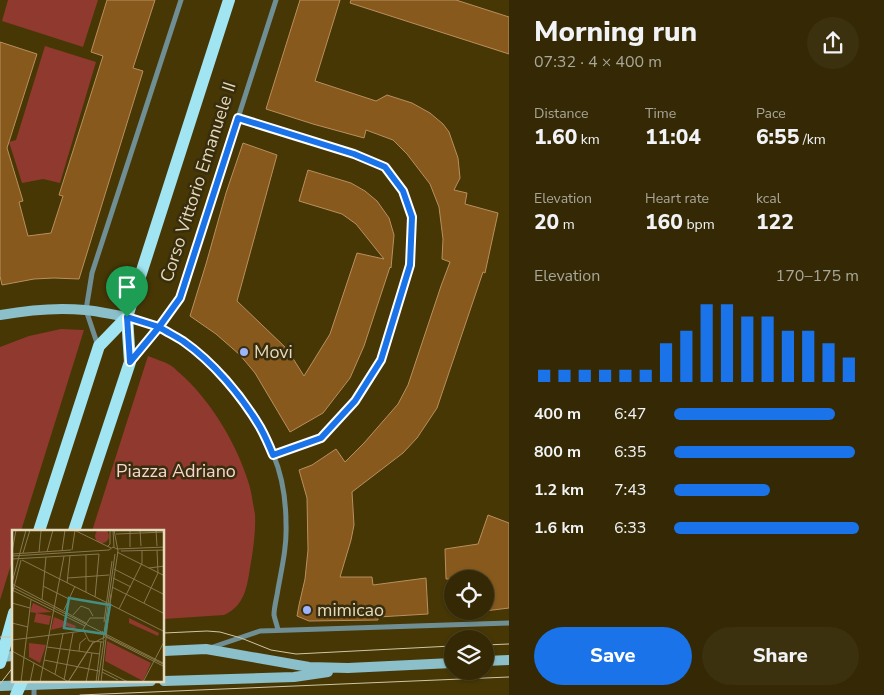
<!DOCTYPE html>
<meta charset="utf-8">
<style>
body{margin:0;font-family:"Nunito Sans",sans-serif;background:#3c310e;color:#f1f3f6;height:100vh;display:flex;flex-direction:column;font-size:19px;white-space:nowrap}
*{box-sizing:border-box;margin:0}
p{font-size:16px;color:#a9a69a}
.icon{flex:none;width:28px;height:28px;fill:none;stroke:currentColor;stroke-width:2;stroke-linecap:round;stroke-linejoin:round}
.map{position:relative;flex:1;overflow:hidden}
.panel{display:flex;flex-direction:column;background:#342904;width:375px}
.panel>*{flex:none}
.buttons{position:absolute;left:444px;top:570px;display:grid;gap:10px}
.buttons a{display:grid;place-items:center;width:50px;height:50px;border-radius:50%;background:#342904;box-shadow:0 1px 4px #0004,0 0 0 1px #4e4526;font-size:25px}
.pin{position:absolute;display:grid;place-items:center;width:42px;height:42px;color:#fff;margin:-51px -21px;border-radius:50% 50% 50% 0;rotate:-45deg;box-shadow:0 0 5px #0007}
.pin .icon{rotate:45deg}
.round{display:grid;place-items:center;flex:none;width:52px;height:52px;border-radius:26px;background:#3c310e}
.summary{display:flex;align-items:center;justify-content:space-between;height:85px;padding:0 25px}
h1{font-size:28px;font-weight:800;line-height:38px}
.stats{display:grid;grid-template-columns:repeat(3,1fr);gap:8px;height:85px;padding:5px 25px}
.stats div{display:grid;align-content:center}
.stats b{font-size:21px;font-weight:800}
.stats small{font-size:14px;font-weight:400}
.stats p{font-size:14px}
.chart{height:140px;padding:10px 25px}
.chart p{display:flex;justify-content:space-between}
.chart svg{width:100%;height:90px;margin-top:5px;stroke:#1a73e8;stroke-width:6}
.cta{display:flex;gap:10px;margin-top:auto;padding:10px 25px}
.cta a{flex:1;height:58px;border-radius:30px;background:#1a73e8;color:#fff;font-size:20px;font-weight:800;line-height:58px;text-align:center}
.cta a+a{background:#3c310e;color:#f1f3f6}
ul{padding:0 25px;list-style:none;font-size:16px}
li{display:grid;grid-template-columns:80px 60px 1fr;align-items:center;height:38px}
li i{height:12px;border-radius:6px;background:#1a73e8}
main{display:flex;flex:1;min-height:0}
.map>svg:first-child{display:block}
.green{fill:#90392e}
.building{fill:#87591d;stroke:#b98f5e}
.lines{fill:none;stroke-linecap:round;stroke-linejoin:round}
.street{stroke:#6f8f95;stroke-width:5}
.secondary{stroke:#8bbfc9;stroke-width:10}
.primary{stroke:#a0e5f1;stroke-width:12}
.tram{stroke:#d1c5a5;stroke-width:1}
.route-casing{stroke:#fff;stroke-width:10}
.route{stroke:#1a73e8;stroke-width:6}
.poi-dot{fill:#9cb4fd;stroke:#382d0d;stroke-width:2}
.labels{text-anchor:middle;stroke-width:5;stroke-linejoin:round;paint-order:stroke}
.street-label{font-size:18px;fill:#e5dabc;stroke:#382d0d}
.poi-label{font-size:18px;fill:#e5dabc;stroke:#382d0d;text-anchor:start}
.park-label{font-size:18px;fill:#f7d6d1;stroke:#382d0d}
.inset-road{fill:none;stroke:#86784e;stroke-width:1}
.view{fill:#448f82;fill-opacity:0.15;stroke:#448f82;stroke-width:2.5}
.inset-edge{fill:none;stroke:#e5dabc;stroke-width:2.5}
</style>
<main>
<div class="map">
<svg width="509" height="695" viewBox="0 0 509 695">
<rect width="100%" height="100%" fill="#463705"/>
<!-- green -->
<path class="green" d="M 8,0 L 98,0 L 83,47 L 2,21 Z
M 45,46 L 96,62 L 60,183 L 43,179 L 22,183 L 9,142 L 16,140 Z
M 61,329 L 84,330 L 21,531 L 14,531 L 14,555 L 0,600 L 0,347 L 29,336 Z
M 148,356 C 155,359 163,361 170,365 C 175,368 179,373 184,377 C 213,404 238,447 249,484 C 252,494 253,505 255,514 C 256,530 253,552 250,568 C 247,588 244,606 224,615 L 164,619 L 164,531 L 92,531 Z"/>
<!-- building -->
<path class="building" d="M 107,0 L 155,0 L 133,68 L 143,71 L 79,279 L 54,278 L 34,279 L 2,285 L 0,276 L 0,42 L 37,54 L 7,148 L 23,201 L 19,202 L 28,236 L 51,233 L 63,196 L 59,195 L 103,56 L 91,52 Z
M 300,0 L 340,0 L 315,81 L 376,101 L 387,95 L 412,103 L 430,113 L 443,124 L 449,132 L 458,158 L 460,178 L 454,190 L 467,193 L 465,204 L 498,213 L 485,273 L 483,272 L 437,408 L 417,438 L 403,453 L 352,492 L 354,525 L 351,540 L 340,577 L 372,577 L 373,585 L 426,578 L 428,614 L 378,617 L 378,620 L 309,621 L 297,616 L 299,605 L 305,579 L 308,550 L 307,498 L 299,470 L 312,465 L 336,449 L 345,462 L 364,443 L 398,404 L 408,385 L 441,286 L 450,262 L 442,259 L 443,239 L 439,207 L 430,184 L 407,154 L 393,140 L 366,130 L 364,138 L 313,124 L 266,109 Z
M 351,0 L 456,0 L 509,17 L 509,54 L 350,3 Z
M 243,143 L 277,155 L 237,301 L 287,349 L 304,376 L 330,334 L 357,253 L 384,259 L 356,224 L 342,214 L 299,201 L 308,170 L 351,183 L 365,191 L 377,201 L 389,218 L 394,235 L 391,268 L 390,267 L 364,346 L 350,378 L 323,413 L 290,432 L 255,373 L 240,355 L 216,334 L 190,316 L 206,264 L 226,193 Z
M 488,515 L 509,523 L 509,608 L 485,611 L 485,579 L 446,579 L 445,549 L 478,544 Z"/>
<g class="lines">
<!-- street -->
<path class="street" d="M 238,118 L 354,154 L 385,167 L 403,191 L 412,217 L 410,265 L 381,360 L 355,401 L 321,438 L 273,455
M 128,318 C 139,321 151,323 161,328 C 209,354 252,403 273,454 C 282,475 286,501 286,524 C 287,546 282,567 278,589 C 277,597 274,607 274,615 C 275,620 277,625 278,630
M 98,346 L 86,310 L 92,273 L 181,0
M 132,360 L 159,327 L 180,298 L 276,0
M 210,648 L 260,631 L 509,623
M 34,683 L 34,695"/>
<!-- secondary -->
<path class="secondary" d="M 0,315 C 28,310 56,307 85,310 C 99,311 113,315 127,317
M 164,651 L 206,649 L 309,667 L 348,668 L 452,663
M 0,657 L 14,656
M 485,661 L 509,660
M 164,681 L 294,677 L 328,672
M 0,686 L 151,681"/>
<!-- primary -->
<path class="primary" d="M 39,531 L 99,346 L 127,317
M 74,531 L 130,362 L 127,317 L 229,0
M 0,663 L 14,613
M 16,695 L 22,681"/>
<!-- tram -->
<path class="tram" d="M 164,633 L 207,631 L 220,632 L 241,638 L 271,650 L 296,654 L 452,646
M 0,637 L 14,637
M 485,645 L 509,644
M 0,684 L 14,666
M 80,695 L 509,677"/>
</g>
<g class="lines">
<defs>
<path id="route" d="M 127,317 L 130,362 L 159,327 C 167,332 175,336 183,341 C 213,362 241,395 260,427 C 265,436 269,445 273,455 L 321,438 L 355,401 L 381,360 L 410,265 L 412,217 L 403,191 L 385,167 L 354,154 L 238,118 L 180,298 L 159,327 L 127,317"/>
</defs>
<!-- route casing -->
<use href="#route" class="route-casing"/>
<!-- route -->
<use href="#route" class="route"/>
</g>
<!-- markers -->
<g class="poi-dot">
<circle cx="244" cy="352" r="5"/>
<circle cx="307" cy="610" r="5"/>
</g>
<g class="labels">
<!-- street labels -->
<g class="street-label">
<text transform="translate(198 182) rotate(-72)" y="6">Corso Vittorio Emanuele II</text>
</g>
<!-- poi labels -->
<g class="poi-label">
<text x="254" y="358">Movi</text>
<text x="317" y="616">mimicao</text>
</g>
<!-- park labels -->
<g class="park-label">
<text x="176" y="477">Piazza Adriano</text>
</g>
</g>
<!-- overview -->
<g transform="translate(12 530)">
<rect width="152" height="152" fill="#463705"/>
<path d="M83 6a7 7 0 1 1 14 0a7 7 0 1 1-14 0ZM 21,73 L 40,82 L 24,83 L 39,86 L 37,95 L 22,92 L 24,83 L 18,82 ZM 42,87 L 64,96 L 63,99 L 55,96 L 39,100 ZM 117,88 L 147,103 L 146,106 L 117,93 ZM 95,111 L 139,133 L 131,151 L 93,131 ZM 17,113 L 34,115 L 28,133 L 17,127 Z" fill="#90392e"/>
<path class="inset-road" d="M 62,0 L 99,18M 101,0 L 102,17M 118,0 L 118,17M 128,0 L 129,16M 144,0 L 145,16M 104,4 L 153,2M 95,17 L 98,14 L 98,0M 60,20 L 63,0M 50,21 L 53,0M 109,21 L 153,20M 0,22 L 4,0M 27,22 L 29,1M 35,22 L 41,0M 105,22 L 153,46M 11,23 L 18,0M 0,24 L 59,20M 74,25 L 74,62M 0,26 L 97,20 L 101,17 L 105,19 L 153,17M 0,29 L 87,24M 10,30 L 153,102M 137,38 L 153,36M 102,39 L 153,65M 56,48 L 97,45M 101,48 L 119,57M 0,53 L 14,0M 55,53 L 58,26M 0,54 L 74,93M 31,56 L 57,69M 0,57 L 153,134M 100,57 L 153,84M 0,60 L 73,96M 0,65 L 9,30M 83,67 L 87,24M 30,70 L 34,27M 0,73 L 18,78M 132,73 L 146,43 L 145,20M 107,79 L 130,33 L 130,21M 52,80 L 63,56M 61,85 L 69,76 L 77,79 L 81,86M 92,92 L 100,31M 0,93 L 16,97M 90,101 L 94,106 L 153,135M 94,107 L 153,137M 0,110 L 71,101M 91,110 L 103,24M 91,112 L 77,111 L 71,99 L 78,88 L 92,88M 35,117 L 88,124M 0,121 L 57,152M 67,121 L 68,113 L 74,108M 32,130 L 87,141M 90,139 L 116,152M 90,142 L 106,150M 43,144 L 51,104M 52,150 L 61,103M 9,152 L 19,70M 18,152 L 22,133M 28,152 L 52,26M 56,152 L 81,112M 56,152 L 81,113 L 93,107 L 106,21 L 102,0M 74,152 L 80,123M 84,152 L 89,112M 86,152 L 92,110M 89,152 L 99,64M 131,152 L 153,110"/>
<path class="view" d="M 57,68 L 98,75 L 93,104 L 52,98 Z"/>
<rect width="152" height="152" class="inset-edge"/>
</g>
</svg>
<div class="buttons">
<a><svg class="icon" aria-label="locate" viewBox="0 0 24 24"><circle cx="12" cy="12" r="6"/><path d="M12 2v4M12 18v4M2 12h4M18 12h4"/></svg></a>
<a><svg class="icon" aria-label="layers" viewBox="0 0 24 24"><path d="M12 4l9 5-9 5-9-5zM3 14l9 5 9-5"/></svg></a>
</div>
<div class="pin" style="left:127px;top:317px;background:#1e9e55"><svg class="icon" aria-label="arrive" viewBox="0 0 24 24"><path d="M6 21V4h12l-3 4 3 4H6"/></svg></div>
</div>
<section class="panel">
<div class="summary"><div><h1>Morning run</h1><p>07:32 · 4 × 400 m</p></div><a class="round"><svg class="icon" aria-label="share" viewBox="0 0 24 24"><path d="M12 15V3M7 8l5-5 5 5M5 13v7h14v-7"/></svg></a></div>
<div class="stats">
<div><p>Distance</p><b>1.60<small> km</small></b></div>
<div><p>Time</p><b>11:04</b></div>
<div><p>Pace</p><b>6:55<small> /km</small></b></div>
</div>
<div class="stats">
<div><p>Elevation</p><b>20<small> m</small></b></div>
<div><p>Heart rate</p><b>160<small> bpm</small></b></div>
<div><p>kcal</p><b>122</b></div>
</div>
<div class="chart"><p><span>Elevation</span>170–175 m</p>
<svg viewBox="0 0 160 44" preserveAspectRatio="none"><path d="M5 44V38M15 44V38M25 44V38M35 44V38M45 44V38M55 44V38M65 44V25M75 44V19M85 44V6M95 44V6M105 44V12M115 44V12M125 44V19M135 44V19M145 44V25M155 44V32"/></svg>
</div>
<ul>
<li><b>400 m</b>6:47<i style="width:87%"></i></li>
<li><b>800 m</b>6:35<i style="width:98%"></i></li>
<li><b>1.2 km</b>7:43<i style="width:52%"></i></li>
<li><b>1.6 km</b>6:33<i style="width:100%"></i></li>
</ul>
<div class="cta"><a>Save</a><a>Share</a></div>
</section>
</main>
